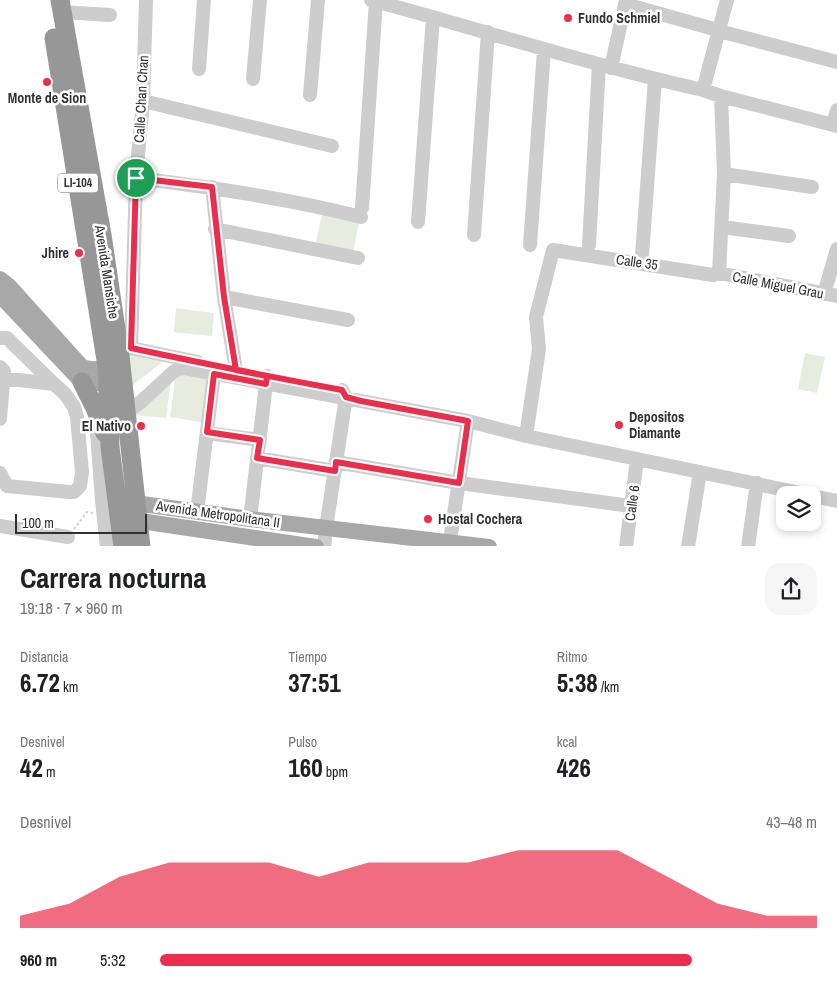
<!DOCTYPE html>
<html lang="es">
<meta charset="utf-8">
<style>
body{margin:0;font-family:"Archivo Narrow",sans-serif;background:#f6f6f6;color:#202124;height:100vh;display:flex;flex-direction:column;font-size:19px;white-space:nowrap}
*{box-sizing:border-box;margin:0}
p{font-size:16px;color:#757577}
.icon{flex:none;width:28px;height:28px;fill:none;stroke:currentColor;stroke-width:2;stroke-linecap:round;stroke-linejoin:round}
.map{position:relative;height:546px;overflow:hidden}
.details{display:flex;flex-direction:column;background:#fff;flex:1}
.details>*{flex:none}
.buttons{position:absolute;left:776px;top:486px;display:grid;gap:10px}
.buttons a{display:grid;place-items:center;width:45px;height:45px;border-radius:10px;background:#fff;box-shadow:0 2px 8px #0003;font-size:25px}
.scale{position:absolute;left:15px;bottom:12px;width:132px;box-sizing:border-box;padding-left:5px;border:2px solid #303030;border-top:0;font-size:14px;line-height:18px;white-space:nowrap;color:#303030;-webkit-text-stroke:4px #fff;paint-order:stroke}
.pin{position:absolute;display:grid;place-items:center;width:42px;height:42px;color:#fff;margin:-21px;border:2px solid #fff;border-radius:50%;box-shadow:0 1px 5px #0007}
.round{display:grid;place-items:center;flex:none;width:52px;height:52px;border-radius:15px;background:#f6f6f6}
.head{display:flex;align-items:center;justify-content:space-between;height:85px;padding:0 20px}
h1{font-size:28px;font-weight:800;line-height:38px}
.metrics{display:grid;grid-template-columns:repeat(3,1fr);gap:8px;height:85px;padding:5px 20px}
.metrics div{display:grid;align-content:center}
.metrics b{font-size:25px;font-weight:800}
.metrics small{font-size:14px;font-weight:400}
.metrics p{font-size:14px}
.chart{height:140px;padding:10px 20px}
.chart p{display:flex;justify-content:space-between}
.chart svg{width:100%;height:90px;margin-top:5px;fill:#eb2e4c;opacity:.7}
ul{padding:0 20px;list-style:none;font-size:16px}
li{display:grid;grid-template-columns:80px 60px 1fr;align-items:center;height:38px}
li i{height:12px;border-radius:6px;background:#eb2e4c}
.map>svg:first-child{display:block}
.green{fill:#e7edde}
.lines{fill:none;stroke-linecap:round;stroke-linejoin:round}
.path{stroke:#cdcdcd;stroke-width:2;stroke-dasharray:2.5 2.5;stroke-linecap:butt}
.minor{stroke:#cdcdcd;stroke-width:14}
.major{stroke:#a8a8a8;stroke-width:16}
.highway{stroke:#979797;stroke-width:19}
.route-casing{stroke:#fff;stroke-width:10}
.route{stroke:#eb2e4c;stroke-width:6}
.poi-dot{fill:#eb2e4c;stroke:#fff;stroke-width:2}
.labels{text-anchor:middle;stroke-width:5;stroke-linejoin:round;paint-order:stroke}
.shield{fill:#fff;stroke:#6e6e6e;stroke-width:1}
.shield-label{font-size:12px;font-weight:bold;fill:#303030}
.poi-label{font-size:14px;font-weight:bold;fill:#303030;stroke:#fff;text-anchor:start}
.street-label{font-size:14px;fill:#303030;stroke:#fff}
</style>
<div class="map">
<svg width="837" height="547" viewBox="0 0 837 547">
<rect width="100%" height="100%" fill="#fff"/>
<!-- green -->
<path class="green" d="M 322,214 L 359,222 L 353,254 L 315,246 Z
M 176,308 L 214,313 L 212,336 L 174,332 Z
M 805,353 L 825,357 L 817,393 L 798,389 Z
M 125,354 L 165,360 L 128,389 Z
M 172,371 L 166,418 L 133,415 L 131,400 L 163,374 Z
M 176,372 L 211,376 L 206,423 L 170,417 Z"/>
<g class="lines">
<!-- path -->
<path class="path" d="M 74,529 L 87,512 L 93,513"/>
<!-- minor -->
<path class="minor" d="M 371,0 C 482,30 591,65 703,90
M 625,4 L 714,29
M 62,12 L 110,15
M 719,31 L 837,62
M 611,68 L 626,0
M 199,69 L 204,0
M 253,79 L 260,0
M 310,95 L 318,0
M 721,96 L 837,126
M 143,101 L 332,146
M 833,125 L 837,110
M 724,174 L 812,187
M 136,178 C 211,187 287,198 361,217
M 212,187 L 224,297 L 236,370
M 362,208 L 376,1
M 418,222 L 433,17
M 722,227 L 789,236
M 215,229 L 358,258
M 474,235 L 488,32
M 530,245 L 544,50
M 589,245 L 599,64
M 642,255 L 655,79
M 719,273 L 724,174 L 721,96 L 703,90 L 727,0
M 824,294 L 837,249
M 224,297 L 348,320
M 0,338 L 7,338 L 54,384
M 131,348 L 136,178 L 143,101 L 146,0
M 120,356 L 127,349 L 131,348 L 198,362
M 0,367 L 4,371 L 0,419
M 0,378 L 54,384 L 65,394 L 74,407 L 77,417 L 82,472 L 80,486 L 74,492 L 69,492 L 7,486 L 0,473
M 126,413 L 141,402 L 173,372 L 178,369 L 184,368 L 468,421 L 526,436 L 810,495
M 96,419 L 102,501 L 107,547
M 207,433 L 260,440
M 526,436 L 539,349 L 536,317 L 553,250 L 713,275 L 719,273 L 837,296
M 257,458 L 335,471
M 336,462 L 459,483 L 631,506
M 812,496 L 837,501
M 197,512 L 214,374
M 250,519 L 267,376
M 0,526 L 68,537
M 324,547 L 326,528 L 346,397 L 342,390
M 449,547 L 468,421
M 626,547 L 637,459
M 688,547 L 700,472
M 748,547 L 757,483"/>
<!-- major -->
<path class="major" d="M 0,279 L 9,286 L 82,367 C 96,372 104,368 116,359
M 0,295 L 82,382 L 99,383 L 118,377
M 127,511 L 135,503 L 250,519 L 489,547
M 127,519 L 316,547"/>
<!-- highway -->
<path class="highway" d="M 60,0 L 102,235 L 120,356 L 141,547
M 54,38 L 107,366 L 110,447 L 123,547
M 82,382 L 95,408 L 105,433"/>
</g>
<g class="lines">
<defs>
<path id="route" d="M 136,178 L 212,187 L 224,297 L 236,370 L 267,376 L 266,384 L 214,374 L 207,432 L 260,440 L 257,458 L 335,471 L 336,462 L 459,483 L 468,421 L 361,401 L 346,397 L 342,390 C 272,377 201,363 131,348 L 136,178"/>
</defs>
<!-- route casing -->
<use href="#route" class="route-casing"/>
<!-- route -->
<use href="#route" class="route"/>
</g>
<!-- markers -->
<g class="poi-dot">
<circle cx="568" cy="18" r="5"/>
<circle cx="47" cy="82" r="5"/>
<circle cx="79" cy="253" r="5"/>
<circle cx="619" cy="425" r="5"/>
<circle cx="141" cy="426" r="5"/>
<circle cx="428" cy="519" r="5"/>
</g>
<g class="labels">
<!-- shield labels -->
<rect class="shield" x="58" y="173.5" width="40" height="19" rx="4"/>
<g class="shield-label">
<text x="78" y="187">LI-104</text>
</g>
<!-- poi labels -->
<g class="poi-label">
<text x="578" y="23">Fundo Schmiel</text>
<text x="47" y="103" text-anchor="middle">Monte de Sion</text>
<text x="69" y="258" text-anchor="end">Jhire</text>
<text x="629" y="422">Depositos<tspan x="629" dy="16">Diamante</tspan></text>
<text x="131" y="431" text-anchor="end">El Nativo</text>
<text x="438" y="524">Hostal Cochera</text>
</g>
<!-- street labels -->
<g class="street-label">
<text transform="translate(141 99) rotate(-87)" y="5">Calle Chan Chan</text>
<text transform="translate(637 262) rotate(8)" y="5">Calle 35</text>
<text transform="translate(107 272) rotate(81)" y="5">Avenida Mansiche</text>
<text transform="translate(778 285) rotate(11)" y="5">Calle Miguel Grau</text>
<text transform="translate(632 503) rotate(-82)" y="5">Calle 6</text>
<text transform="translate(218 514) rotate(8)" y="5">Avenida Metropolitana II</text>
</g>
</g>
</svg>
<div class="buttons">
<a><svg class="icon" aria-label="layers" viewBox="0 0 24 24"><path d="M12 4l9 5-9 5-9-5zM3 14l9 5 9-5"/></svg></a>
</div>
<div class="scale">100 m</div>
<div class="pin" style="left:136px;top:178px;background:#1e9e55"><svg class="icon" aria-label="arrive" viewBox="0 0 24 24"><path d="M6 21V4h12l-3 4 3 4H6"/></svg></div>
</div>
<section class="details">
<div class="head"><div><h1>Carrera nocturna</h1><p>19:18 · 7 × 960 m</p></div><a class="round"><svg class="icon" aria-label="share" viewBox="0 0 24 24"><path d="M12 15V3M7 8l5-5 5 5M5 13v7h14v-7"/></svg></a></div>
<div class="metrics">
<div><p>Distancia</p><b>6.72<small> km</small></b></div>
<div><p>Tiempo</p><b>37:51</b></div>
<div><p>Ritmo</p><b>5:38<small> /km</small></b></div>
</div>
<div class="metrics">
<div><p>Desnivel</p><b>42<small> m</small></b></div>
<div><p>Pulso</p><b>160<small> bpm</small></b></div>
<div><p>kcal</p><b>426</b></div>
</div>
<div class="chart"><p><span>Desnivel</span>43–48 m</p>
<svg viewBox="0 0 160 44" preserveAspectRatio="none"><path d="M0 44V38L10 32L20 19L30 12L40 12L50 12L60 19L70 12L80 12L90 12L100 6L110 6L120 6L130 19L140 32L150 38L160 38V44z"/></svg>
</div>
<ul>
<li><b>960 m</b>5:32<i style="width:81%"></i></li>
</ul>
</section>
